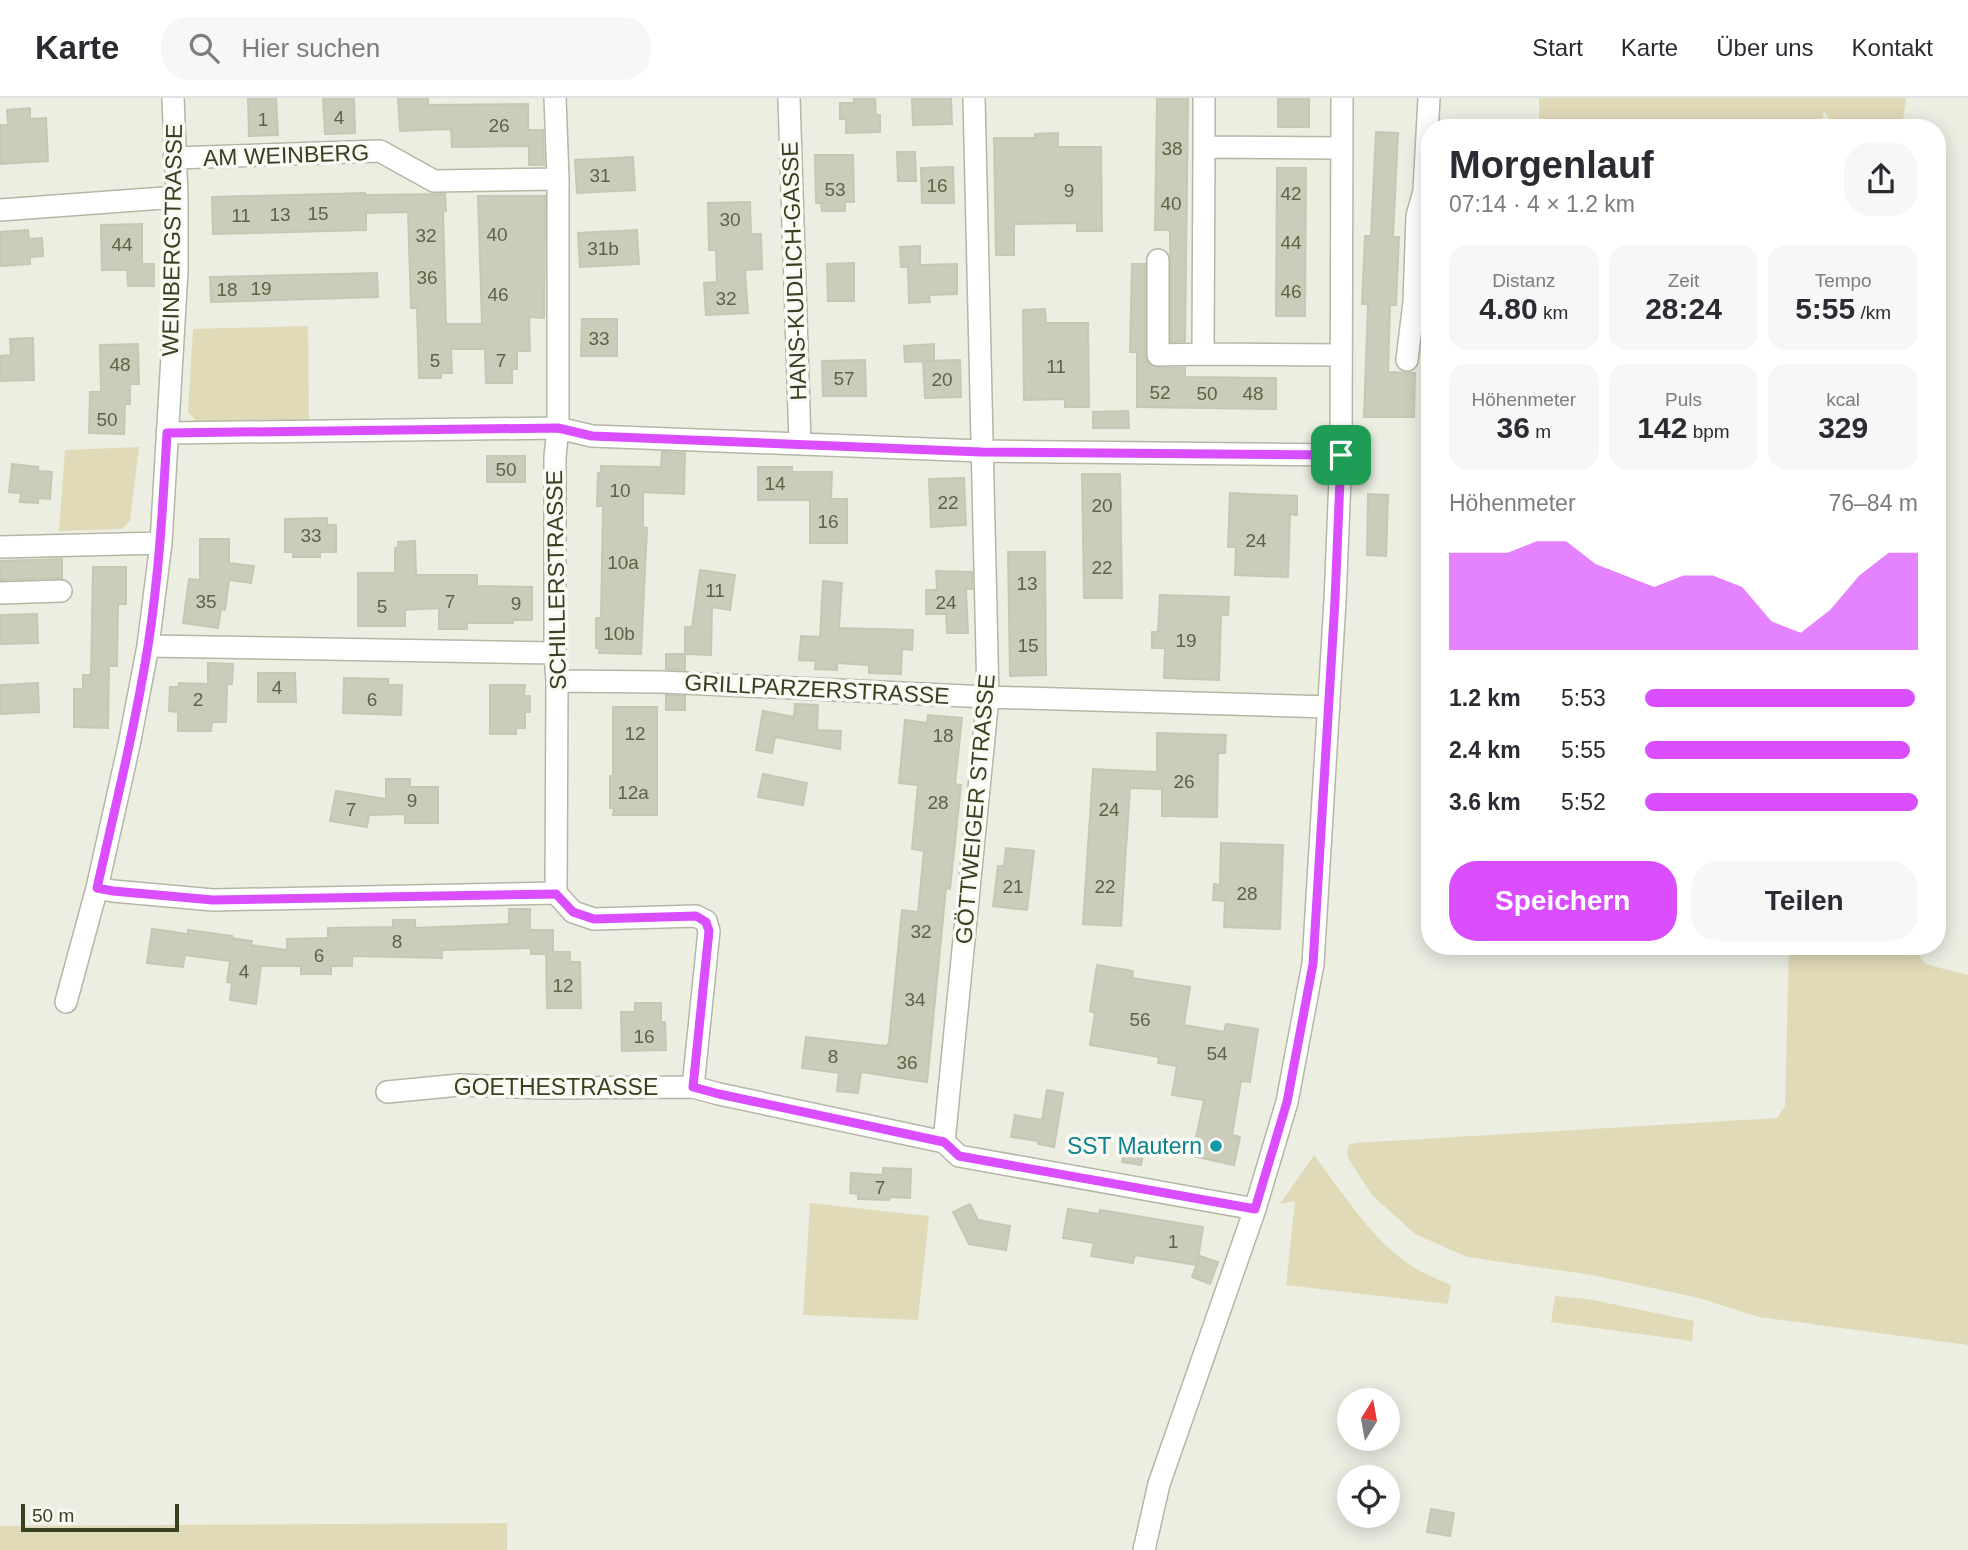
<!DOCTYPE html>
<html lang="de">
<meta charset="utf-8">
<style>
body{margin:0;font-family:Arial,sans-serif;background:#f7f7f7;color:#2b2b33;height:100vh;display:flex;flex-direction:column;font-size:26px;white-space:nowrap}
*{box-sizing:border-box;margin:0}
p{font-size:23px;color:#7c7c81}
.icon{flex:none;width:38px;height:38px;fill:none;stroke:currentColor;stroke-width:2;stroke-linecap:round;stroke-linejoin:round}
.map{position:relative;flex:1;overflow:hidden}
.side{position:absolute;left:1421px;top:21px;width:525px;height:836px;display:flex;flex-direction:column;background:#fff;border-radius:28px;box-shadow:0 4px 18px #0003}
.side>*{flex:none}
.needle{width:46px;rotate:11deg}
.tools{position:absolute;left:1337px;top:1290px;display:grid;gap:14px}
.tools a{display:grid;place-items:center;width:63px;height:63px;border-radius:50%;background:#fff;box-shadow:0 4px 18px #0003;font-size:35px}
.scale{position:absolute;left:21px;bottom:18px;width:158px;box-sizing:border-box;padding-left:7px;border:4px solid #38411f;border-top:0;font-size:19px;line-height:24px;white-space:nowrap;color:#38411f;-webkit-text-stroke:5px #f9faf3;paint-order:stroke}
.pin{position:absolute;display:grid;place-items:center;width:60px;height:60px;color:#fff;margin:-30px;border-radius:14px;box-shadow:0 4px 10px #0006}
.round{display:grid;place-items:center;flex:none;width:74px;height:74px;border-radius:28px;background:#f7f7f7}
.summary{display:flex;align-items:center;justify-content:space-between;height:119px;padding:0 28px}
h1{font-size:38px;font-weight:800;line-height:52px}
.metrics{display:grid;grid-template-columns:repeat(3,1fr);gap:10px;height:119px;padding:7px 28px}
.metrics div{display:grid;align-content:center;border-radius:18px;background:#f7f7f7;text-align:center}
.metrics b{font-size:30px;font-weight:800}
.metrics small{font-size:19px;font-weight:400}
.metrics p{font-size:19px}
.chart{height:196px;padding:14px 28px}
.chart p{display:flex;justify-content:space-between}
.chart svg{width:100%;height:126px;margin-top:7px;fill:#db4eff;opacity:.7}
.button{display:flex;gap:14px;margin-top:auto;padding:14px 28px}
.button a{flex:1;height:80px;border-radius:28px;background:#db4eff;color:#fff;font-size:28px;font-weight:800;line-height:80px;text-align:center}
.button a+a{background:#f7f7f7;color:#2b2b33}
ul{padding:0 28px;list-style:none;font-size:23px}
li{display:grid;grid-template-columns:112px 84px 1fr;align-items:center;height:52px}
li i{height:18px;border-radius:9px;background:#db4eff}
header{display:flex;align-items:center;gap:42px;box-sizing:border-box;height:98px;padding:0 35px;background:#fff;border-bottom:2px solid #e1e1e2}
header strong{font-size:33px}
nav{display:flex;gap:38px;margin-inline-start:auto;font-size:24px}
.search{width:490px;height:63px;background:#f7f7f7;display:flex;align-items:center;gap:18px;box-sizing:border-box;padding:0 24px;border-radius:28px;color:#7c7c81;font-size:26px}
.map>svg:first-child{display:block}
.green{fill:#e1dab8}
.building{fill:#cbccb9;stroke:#c5c8b3;stroke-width:2}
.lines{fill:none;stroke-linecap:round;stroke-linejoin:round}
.minor-casing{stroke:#b3b7a4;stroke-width:24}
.minor{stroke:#fff;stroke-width:21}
.route-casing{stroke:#fff;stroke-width:14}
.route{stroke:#db4eff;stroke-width:9}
.culture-dot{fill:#0f9aa8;stroke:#f9faf3;stroke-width:2.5}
.labels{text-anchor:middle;stroke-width:7;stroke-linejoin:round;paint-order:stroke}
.number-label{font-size:19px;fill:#5d6446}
.street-label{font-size:23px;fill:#38411f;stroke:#f9faf3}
.culture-label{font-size:23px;fill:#0d838f;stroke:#f9faf3;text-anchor:end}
</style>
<header>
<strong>Karte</strong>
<div class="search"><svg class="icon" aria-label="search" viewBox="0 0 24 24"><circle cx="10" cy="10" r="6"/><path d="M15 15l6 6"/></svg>Hier suchen</div>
<nav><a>Start</a><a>Karte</a><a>Über uns</a><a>Kontakt</a></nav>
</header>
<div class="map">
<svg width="1968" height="1452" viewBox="0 0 1968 1452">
<rect width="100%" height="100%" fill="#edeee2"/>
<!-- green -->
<path class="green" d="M 1539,0 L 1906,0 L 1902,30 L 1835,30 L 1824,13 L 1821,30 L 1539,30 Z
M 308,228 L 309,325 L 199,326 L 188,314 L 193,231 Z
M 139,349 L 130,423 L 122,431 L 59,433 L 65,352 Z
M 1789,849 L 1914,849 L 1925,866 L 1968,877 L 1968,1247 L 1759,1219 L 1699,1200 L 1592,1177 L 1467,1159 L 1415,1136 L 1372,1097 L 1348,1060 L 1347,1053 L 1349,1047 L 1355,1045 L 1777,1020 L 1785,1008 Z
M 1314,1057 C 1340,1091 1364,1130 1398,1158 C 1413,1171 1432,1179 1451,1187 L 1448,1206 L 1286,1187 L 1295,1103 L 1280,1106 Z
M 810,1105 L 929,1118 L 918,1222 L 803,1217 Z
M 1555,1198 L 1588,1201 L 1694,1223 L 1692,1243 L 1551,1224 Z
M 507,1425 L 507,1452 L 0,1452 L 0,1428 Z"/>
<!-- building -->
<path class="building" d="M 248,0 L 276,0 L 278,37 L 249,38 Z
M 323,0 L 354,0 L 355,35 L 325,36 Z
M 398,0 L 428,0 L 428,7 L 528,6 L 528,32 L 543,32 L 544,67 L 529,67 L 529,48 L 452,49 L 451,31 L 400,33 Z
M 854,0 L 875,0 L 876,17 L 880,17 L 880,34 L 846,35 L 846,21 L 840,21 L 840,5 L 854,5 Z
M 912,0 L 951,0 L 952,26 L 913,27 Z
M 1157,0 L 1188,0 L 1185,243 L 1171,244 L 1170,132 L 1155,132 Z
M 1278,0 L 1309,0 L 1309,29 L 1278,29 Z
M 30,10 L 30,21 L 46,20 L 48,63 L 0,66 L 0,27 L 8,27 L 7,12 Z
M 1376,34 L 1398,35 L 1393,139 L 1399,139 L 1396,207 L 1390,207 L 1388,274 L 1415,275 L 1414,319 L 1364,319 L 1368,206 L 1362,206 L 1365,138 L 1371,138 Z
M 1058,35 L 1058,49 L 1101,49 L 1102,133 L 1077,133 L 1077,125 L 1014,126 L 1014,157 L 996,157 L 994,40 L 1035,40 L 1035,36 Z
M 897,54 L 915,54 L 916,83 L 898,83 Z
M 815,57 L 853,57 L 854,104 L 845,104 L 845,113 L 822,113 L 821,105 L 816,105 Z
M 633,59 L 635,92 L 577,95 L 575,62 Z
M 953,69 L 954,105 L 922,105 L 921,70 Z
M 1277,70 L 1306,70 L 1305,218 L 1276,218 Z
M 365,95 L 365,97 L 445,96 L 446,113 L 443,113 L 446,226 L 482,226 L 478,98 L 545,98 L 544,220 L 529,219 L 530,253 L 517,253 L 517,271 L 512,271 L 512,285 L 486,285 L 485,251 L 451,251 L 452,275 L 441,275 L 441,280 L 419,280 L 417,210 L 411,210 L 408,114 L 366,115 L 366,132 L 213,136 L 212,99 Z
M 750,104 L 751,136 L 761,136 L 762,171 L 745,172 L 748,215 L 706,217 L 704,185 L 717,184 L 716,152 L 709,152 L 708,105 Z
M 142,126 L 142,166 L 154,166 L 154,188 L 128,188 L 127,172 L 102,172 L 101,127 Z
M 28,132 L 29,141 L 42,140 L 43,158 L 30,159 L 30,166 L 0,168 L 0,134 Z
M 637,132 L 639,166 L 580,169 L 578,135 Z
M 920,148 L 920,167 L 957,166 L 957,196 L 929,197 L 930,204 L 909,205 L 908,169 L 901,169 L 900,149 Z
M 854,165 L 854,203 L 828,203 L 827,166 Z
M 1132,166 L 1145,166 L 1145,257 L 1147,264 L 1158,270 L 1185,270 L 1185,279 L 1276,280 L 1276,311 L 1137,309 L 1137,254 L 1130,254 Z
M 377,175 L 378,199 L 211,204 L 210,179 Z
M 1045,211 L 1046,225 L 1088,225 L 1089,309 L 1065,309 L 1065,301 L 1024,302 L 1023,212 Z
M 582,221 L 617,221 L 617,258 L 581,258 Z
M 33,240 L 34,282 L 0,283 L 0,258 L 11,257 L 10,241 Z
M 138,246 L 139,286 L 130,286 L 130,306 L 125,306 L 124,336 L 89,335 L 90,294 L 101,294 L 100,247 Z
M 934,246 L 934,263 L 905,264 L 904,248 Z
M 865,262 L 866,298 L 823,298 L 822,263 Z
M 960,262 L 961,299 L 925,300 L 923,263 Z
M 1128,313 L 1129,330 L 1093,330 L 1093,314 Z
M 662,354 L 685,355 L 684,396 L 643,394 L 643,429 L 647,430 L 641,556 L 599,555 L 600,550 L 596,550 L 596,520 L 601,520 L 603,408 L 597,408 L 598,375 L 601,375 L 601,368 L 661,369 Z
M 487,358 L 525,358 L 525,384 L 487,384 Z
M 12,366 L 38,369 L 38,373 L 52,374 L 50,401 L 38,400 L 38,405 L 20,404 L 21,395 L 9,394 Z
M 758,369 L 792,369 L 792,374 L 832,374 L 831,401 L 847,401 L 847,445 L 810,445 L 810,402 L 758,402 Z
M 1082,376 L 1120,376 L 1122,500 L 1084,500 Z
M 964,380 L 966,427 L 931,429 L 929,381 Z
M 1230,395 L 1297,398 L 1297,417 L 1290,416 L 1288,479 L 1235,477 L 1236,449 L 1228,449 Z
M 1368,396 L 1388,397 L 1386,458 L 1367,457 Z
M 327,420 L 327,427 L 336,427 L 336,454 L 320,454 L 320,459 L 293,459 L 293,454 L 285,454 L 285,421 Z
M 200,441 L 229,441 L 229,465 L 254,468 L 251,485 L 229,482 L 225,512 L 221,511 L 218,530 L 183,525 L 189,481 L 200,482 Z
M 415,443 L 416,477 L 477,477 L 477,488 L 532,489 L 532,522 L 513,522 L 513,525 L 467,525 L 467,531 L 439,531 L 439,510 L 405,512 L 405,528 L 358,528 L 358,475 L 395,475 L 395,450 L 398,449 L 398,444 Z
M 1008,454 L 1045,454 L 1046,577 L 1010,578 Z
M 62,461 L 62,480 L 0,482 L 0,463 Z
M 93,469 L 126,469 L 126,506 L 118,506 L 117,568 L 109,568 L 108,630 L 74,629 L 74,591 L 83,591 L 83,577 L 91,577 Z
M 700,472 L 735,477 L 730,512 L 712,509 L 711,557 L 685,556 L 685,529 L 692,529 Z
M 936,473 L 972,474 L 972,491 L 966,491 L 968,535 L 947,535 L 946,516 L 926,516 L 926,492 L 937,492 Z
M 823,483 L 842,485 L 839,530 L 913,532 L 912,552 L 902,551 L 901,576 L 869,575 L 869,567 L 837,565 L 837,572 L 815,571 L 816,563 L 799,562 L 801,538 L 820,539 Z
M 1160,497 L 1229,499 L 1228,517 L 1221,517 L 1219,582 L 1164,580 L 1165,550 L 1152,550 L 1152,534 L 1158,534 Z
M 37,516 L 38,545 L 0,546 L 0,517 Z
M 666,556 L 685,556 L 685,572 L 666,571 Z
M 208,565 L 233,566 L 232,586 L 227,586 L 226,624 L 212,624 L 211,633 L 178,633 L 178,614 L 169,613 L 170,589 L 178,589 L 179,585 L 208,586 Z
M 258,575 L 295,575 L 296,604 L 258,604 Z
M 344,580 L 388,581 L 388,587 L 402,587 L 401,617 L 343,615 Z
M 38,585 L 39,614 L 0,616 L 0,587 Z
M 490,587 L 525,587 L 524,598 L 530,598 L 530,614 L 525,614 L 525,630 L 516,630 L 516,636 L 490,636 Z
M 666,597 L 685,598 L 685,612 L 666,612 Z
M 795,606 L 818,607 L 817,632 L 841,633 L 840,651 L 775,639 L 772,655 L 756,652 L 763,613 L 794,619 Z
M 613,609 L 657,609 L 657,717 L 613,717 L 614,710 L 610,710 L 610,678 L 613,678 Z
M 928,617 L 962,620 L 955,686 L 961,687 L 950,791 L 946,790 L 927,984 L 861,974 L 858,995 L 837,993 L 839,975 L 802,970 L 806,939 L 887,948 L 889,944 L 902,812 L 918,814 L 924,753 L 912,751 L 918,687 L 899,685 L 905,622 L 927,625 Z
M 1157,635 L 1226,637 L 1225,655 L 1218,655 L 1217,719 L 1162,718 L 1162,691 L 1130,690 L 1121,828 L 1083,826 L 1093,671 L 1157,674 Z
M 763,676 L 807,685 L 803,707 L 758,699 Z
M 386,681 L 410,681 L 410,689 L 438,689 L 438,725 L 405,725 L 405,716 L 369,717 L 367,729 L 330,723 L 336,693 L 386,701 Z
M 1221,745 L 1283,747 L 1280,831 L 1224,829 L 1225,803 L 1213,802 L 1214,786 L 1220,787 Z
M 1006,750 L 1034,753 L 1027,812 L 993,808 L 998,768 L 1004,768 Z
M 509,811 L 530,811 L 530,832 L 553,832 L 553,854 L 570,854 L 570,864 L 580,864 L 581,910 L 547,910 L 546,856 L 531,856 L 531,850 L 442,852 L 442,860 L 352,858 L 352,868 L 331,868 L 331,876 L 301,876 L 301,868 L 261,868 L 256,906 L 230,902 L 232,885 L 227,884 L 230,863 L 185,857 L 183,869 L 147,865 L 152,831 L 188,836 L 188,832 L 232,838 L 231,840 L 252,843 L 251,847 L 287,852 L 287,841 L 328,840 L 328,830 L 393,829 L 393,822 L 415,822 L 415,830 L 509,826 Z
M 1097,867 L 1133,873 L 1132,880 L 1190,889 L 1184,927 L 1224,934 L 1226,926 L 1258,931 L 1250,984 L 1241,983 L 1232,1037 L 1240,1039 L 1234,1067 L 1192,1058 L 1204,1002 L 1172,997 L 1177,968 L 1158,965 L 1159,959 L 1090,947 L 1095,915 L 1090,913 Z
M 635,905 L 661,905 L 661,924 L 665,924 L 666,952 L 622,953 L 621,914 L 635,914 Z
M 1047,992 L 1063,995 L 1054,1049 L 1038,1046 L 1038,1043 L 1011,1039 L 1015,1017 L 1042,1022 Z
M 1125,1048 L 1144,1051 L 1141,1067 L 1122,1064 Z
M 883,1070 L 911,1071 L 910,1100 L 890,1099 L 889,1102 L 858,1101 L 858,1096 L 850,1095 L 851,1075 L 883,1077 Z
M 970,1106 L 978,1122 L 1010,1128 L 1006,1152 L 969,1146 L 953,1114 Z
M 1068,1111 L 1099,1116 L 1100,1112 L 1203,1129 L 1197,1167 L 1135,1157 L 1133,1165 L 1091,1158 L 1094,1145 L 1063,1140 Z
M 1200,1158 L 1218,1164 L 1210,1186 L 1192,1179 Z
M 1431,1411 L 1454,1415 L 1450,1438 L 1427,1434 Z"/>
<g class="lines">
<defs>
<path id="minor" d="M 555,0 L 558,81 L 558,330 L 555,359 L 555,555 L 557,583 L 556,795
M 789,0 L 800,345
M 1204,0 L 1204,49 L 1342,50
M 1204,49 L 1203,256 L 1341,257
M 174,60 L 380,53 L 434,83 L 558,81
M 0,112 L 177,99
M 1158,162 L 1158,257 L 1203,256
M 1407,262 L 1414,204 L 1417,118 L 1424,93 L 1429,0
M 167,335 L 558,330 L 592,338 L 981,353 L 1341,357
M 0,449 L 161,445
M 0,495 L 61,493
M 148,548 L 555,555
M 557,583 L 662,584 L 988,599 L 1329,609
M 97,790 L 113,793 L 213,802 L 556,795 L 573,814 L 594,821 L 696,818 L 706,823 L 709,833 L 693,989
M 66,904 L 97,790 L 129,647 L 148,548 L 161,445 L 177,173 L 177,99 L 173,0
M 387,994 L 459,987 L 547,990 L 693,989 L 719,996 L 944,1044 L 959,1058 L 1255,1111
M 944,1044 L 988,599 L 974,0
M 1144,1452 L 1159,1386 L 1255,1111 L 1287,1004 L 1313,866 L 1335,503 L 1341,357 L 1342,0"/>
</defs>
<!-- minor casing -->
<use href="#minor" class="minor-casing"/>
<!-- minor -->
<use href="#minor" class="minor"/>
</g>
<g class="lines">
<defs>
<path id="route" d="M 558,330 L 592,338 L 981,354 L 1341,357 L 1335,502 L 1313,866 L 1287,1004 L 1255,1111 L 959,1058 L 944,1044 L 719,996 L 693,989 L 709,833 L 706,824 L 696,818 L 594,821 L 573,814 L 556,796 L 213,802 L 113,793 L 97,790 C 115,710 135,629 148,548 C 159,478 163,406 167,335 Z"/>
</defs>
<!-- route casing -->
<use href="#route" class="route-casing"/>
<!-- route -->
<use href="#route" class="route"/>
</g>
<!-- markers -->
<circle class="culture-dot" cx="1216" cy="1048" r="7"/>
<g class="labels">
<!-- number labels -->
<g class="number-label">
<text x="339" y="26">4</text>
<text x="263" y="28">1</text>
<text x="499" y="34">26</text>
<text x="1172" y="57">38</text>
<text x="600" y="84">31</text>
<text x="937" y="94">16</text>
<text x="835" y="98">53</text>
<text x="1069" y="99">9</text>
<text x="1291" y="102">42</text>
<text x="1171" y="112">40</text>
<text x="318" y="122">15</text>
<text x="280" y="123">13</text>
<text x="241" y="124">11</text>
<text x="730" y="128">30</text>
<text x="497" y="143">40</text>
<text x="426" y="144">32</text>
<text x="1291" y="151">44</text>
<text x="122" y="153">44</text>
<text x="603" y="157">31b</text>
<text x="427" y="186">36</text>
<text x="261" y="197">19</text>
<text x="227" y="198">18</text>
<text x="1291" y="200">46</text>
<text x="498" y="203">46</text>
<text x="726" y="207">32</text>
<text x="599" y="247">33</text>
<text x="435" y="269">5</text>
<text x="501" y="269">7</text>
<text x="120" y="273">48</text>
<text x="1056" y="275">11</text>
<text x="844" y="287">57</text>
<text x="942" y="288">20</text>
<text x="1160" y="301">52</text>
<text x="1207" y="302">50</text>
<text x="1253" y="302">48</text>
<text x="107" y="328">50</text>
<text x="506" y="378">50</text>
<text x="775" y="392">14</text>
<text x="620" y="399">10</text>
<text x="948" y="411">22</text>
<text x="1102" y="414">20</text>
<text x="828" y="430">16</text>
<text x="311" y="444">33</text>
<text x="1256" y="449">24</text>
<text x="623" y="471">10a</text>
<text x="1102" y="476">22</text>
<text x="1027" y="492">13</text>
<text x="715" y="499">11</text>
<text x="206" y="510">35</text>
<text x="450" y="510">7</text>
<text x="946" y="511">24</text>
<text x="516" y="512">9</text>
<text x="382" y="515">5</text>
<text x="619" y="542">10b</text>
<text x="1186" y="549">19</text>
<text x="1028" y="554">15</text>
<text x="277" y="596">4</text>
<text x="198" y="608">2</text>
<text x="372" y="608">6</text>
<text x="635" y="642">12</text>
<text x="943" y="644">18</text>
<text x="1184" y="690">26</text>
<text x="633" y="701">12a</text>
<text x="412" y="709">9</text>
<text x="938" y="711">28</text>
<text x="351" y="718">7</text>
<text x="1109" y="718">24</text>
<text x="1013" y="795">21</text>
<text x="1105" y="795">22</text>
<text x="1247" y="802">28</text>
<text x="921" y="840">32</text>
<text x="397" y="850">8</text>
<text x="319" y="864">6</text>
<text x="244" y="880">4</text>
<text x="563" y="894">12</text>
<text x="915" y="908">34</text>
<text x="1140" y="928">56</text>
<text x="644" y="945">16</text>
<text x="1217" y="962">54</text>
<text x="833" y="965">8</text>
<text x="907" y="971">36</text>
<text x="880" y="1096">7</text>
<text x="1173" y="1150">1</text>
</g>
<!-- street labels -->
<g class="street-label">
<text transform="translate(286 57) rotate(-2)" y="8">AM WEINBERG</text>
<text transform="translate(172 142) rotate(-89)" y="8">WEINBERGSTRASSE</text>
<text transform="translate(794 173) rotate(-92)" y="8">HANS-KUDLICH-GASSE</text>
<text transform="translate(556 482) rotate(-91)" y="8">SCHILLERSTRASSE</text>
<text transform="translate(817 591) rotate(3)" y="8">GRILLPARZERSTRASSE</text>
<text transform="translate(975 711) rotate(-85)" y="8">GÖTTWEIGER STRASSE</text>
<text x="556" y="997">GOETHESTRASSE</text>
</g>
<!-- culture labels -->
<g class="culture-label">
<text x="1202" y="1056">SST Mautern</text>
</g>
</g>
</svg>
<div class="tools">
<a><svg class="needle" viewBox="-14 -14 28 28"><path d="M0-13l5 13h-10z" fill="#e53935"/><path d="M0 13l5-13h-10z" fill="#7c7c81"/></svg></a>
<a><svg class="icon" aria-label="locate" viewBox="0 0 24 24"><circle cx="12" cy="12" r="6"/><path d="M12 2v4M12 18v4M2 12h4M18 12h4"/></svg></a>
</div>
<div class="scale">50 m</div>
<div class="pin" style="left:1341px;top:357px;background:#1e9e55"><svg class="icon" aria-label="arrive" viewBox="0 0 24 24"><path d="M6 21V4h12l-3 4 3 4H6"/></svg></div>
<section class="side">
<div class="summary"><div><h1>Morgenlauf</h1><p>07:14 · 4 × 1.2 km</p></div><a class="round"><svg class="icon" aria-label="share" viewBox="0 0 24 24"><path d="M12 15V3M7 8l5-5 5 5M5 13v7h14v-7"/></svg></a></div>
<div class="metrics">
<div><p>Distanz</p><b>4.80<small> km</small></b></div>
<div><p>Zeit</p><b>28:24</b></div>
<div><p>Tempo</p><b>5:55<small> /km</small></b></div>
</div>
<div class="metrics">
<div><p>Höhenmeter</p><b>36<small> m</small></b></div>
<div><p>Puls</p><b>142<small> bpm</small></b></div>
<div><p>kcal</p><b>329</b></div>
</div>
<div class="chart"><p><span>Höhenmeter</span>76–84 m</p>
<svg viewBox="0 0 160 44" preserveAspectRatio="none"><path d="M0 44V10L10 10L20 10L30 6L40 6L50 14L60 18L70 22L80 18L90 18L100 22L110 34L120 38L130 30L140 18L150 10L160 10V44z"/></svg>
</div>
<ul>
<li><b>1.2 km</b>5:53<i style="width:99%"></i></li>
<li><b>2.4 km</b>5:55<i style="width:97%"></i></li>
<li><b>3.6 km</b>5:52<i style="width:100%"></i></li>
</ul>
<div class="button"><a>Speichern</a><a>Teilen</a></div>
</section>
</div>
